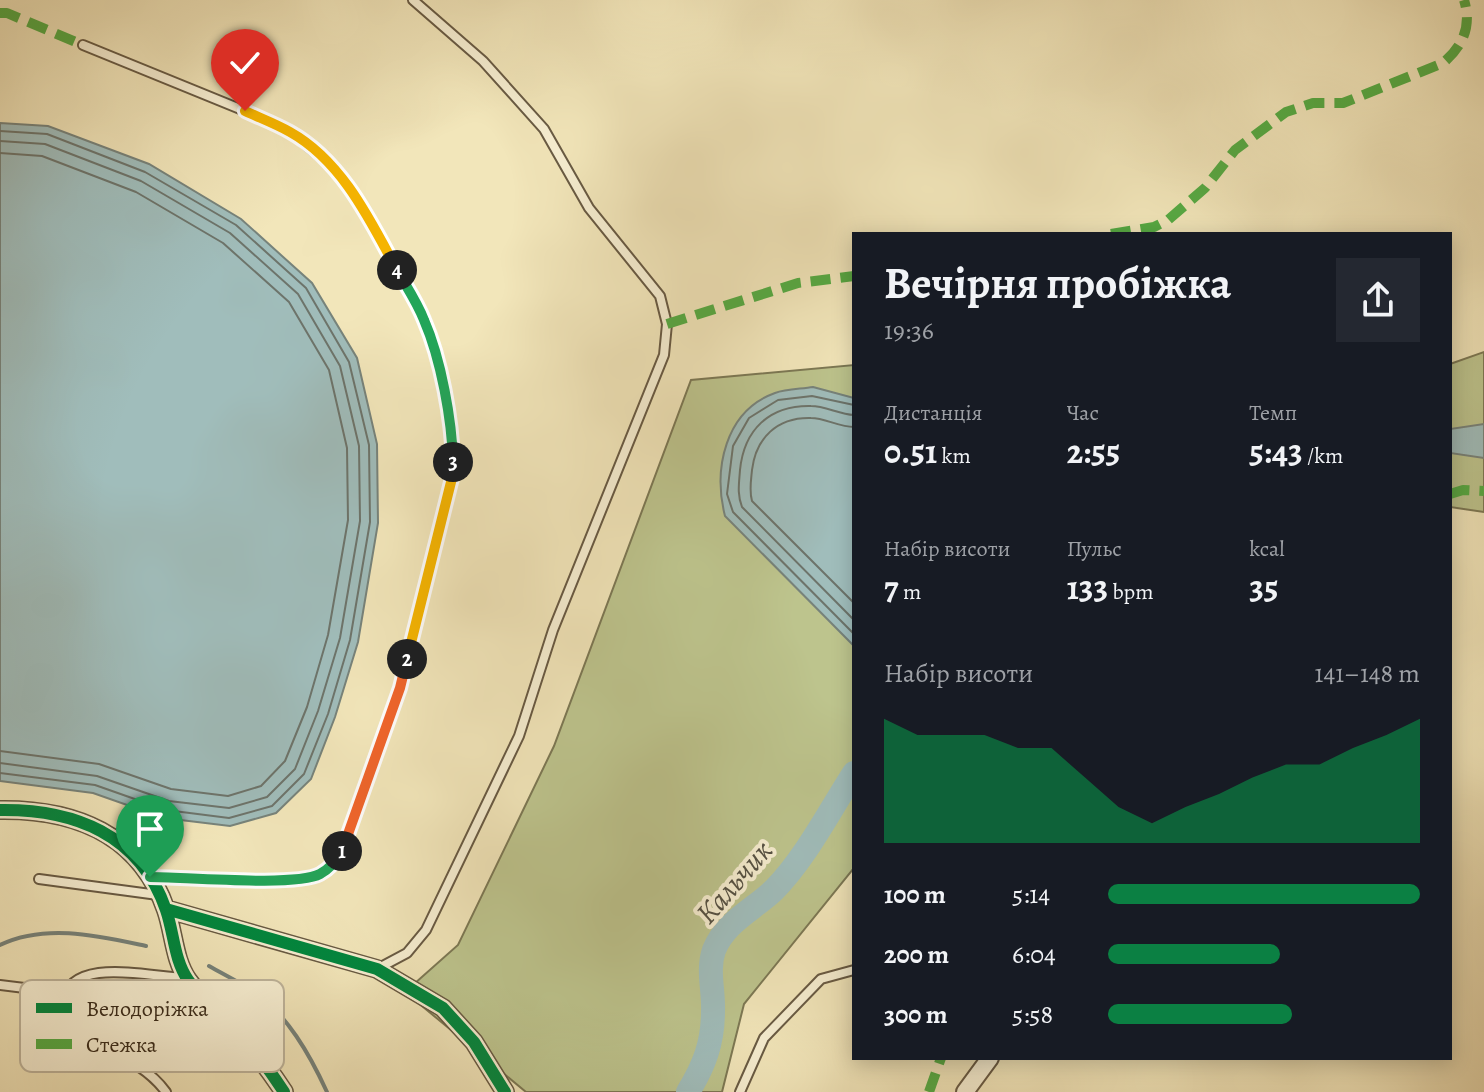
<!DOCTYPE html>
<html lang="uk">
<meta charset="utf-8">
<style>
body{margin:0;font-family:Alegreya,serif;background:#242831;color:#f1f3f6;height:100vh;display:flex;flex-direction:column;font-size:30px;white-space:nowrap}
*{box-sizing:border-box;margin:0}
p{font-size:26px;color:#9ea1a6}
.icon{flex:none;width:44px;height:44px;fill:none;stroke:currentColor;stroke-width:2;stroke-linecap:round;stroke-linejoin:round}
.map{position:relative;flex:1;overflow:hidden}
.drawer{position:absolute;left:852px;top:232px;width:600px;height:828px;display:flex;flex-direction:column;background:#171b24;border-radius:0px;box-shadow:0 4px 20px #0003}
.drawer>*{flex:none}
.pin{position:absolute;display:grid;place-items:center;width:68px;height:68px;color:#fff;margin:-82px -34px;border-radius:50% 50% 50% 0;rotate:-45deg;box-shadow:0 0 8px #0007}
.pin .icon{rotate:45deg}
.km{position:absolute;width:40px;height:40px;margin:-20px;border-radius:50%;background:#222;color:#fff;font-size:22px;line-height:40px;text-align:center}
.round{display:grid;place-items:center;flex:none;width:84px;height:84px;border-radius:0px;background:#242831}
.headline{display:flex;align-items:center;justify-content:space-between;height:136px;padding:0 32px}
h1{font-size:44px;font-weight:700;line-height:60px}
.metrics{display:grid;grid-template-columns:repeat(3,1fr);gap:12px;height:136px;padding:8px 32px}
.metrics div{display:grid;align-content:center}
.metrics b{font-size:34px;font-weight:700}
.metrics small{font-size:22px;font-weight:400}
.metrics p{font-size:22px}
.chart{height:224px;padding:16px 32px}
.chart p{display:flex;justify-content:space-between}
.chart svg{width:100%;height:144px;margin-top:8px;fill:#0b8043;opacity:.7}
ul{padding:0 32px;list-style:none;font-size:26px}
li{display:grid;grid-template-columns:128px 96px 1fr;align-items:center;height:60px}
li i{height:20px;border-radius:10px;background:#0b8043}
.map>svg:first-child{display:block}
.green{fill:#bdc48d;stroke:#7c7854;stroke-width:2}
.water{fill:#a0bdbb;stroke:#77837b;stroke-width:2}
.lines{fill:none;stroke-linecap:round;stroke-linejoin:round}
.shore{stroke:#6d746b;stroke-width:2}
.stream{stroke:#77837b;stroke-width:4}
.river{stroke:#a0bdbb;stroke-width:24}
.lane-casing{stroke:#685a43;stroke-width:12}
.street-casing{stroke:#685a43;stroke-width:20}
.lane{stroke:#f7efd2;stroke-width:8}
.street{stroke:#f7efd2;stroke-width:16}
.quiet{stroke:#55ab43;stroke-width:10;stroke-dasharray:20 10;stroke-linecap:butt}
.cycleway-casing{stroke:#f7efd2;stroke-width:17}
.cycleway{stroke:#00873e;stroke-width:12}
.split-1-casing{stroke:#fff;stroke-width:16}
.split-2-casing{stroke:#fff;stroke-width:16}
.split-3-casing{stroke:#fff;stroke-width:16}
.split-4-casing{stroke:#fff;stroke-width:16}
.split-5-casing{stroke:#fff;stroke-width:16}
.split-1{stroke:#22a559;stroke-width:10}
.split-2{stroke:#f0652b;stroke-width:10}
.split-3{stroke:#f5b400;stroke-width:10}
.split-4{stroke:#22a559;stroke-width:10}
.split-5{stroke:#f5b400;stroke-width:10}
.labels{text-anchor:middle;stroke-width:8;stroke-linejoin:round;paint-order:stroke}
.water-label{font-size:30px;font-style:italic;fill:#545043;stroke:#f7efd2}
.key{fill:#f7efd2;stroke:#beb49b;stroke-width:2}
.key-label{font-size:22px;fill:#3a2c1b}
</style>
<div class="map">
<svg width="1484" height="1092" viewBox="0 0 1484 1092">
<rect width="100%" height="100%" fill="#f2e6ba"/>
<filter id="stains"><feTurbulence type="fractalNoise" baseFrequency=".0025" numOctaves="4"/><feColorMatrix values="0 0 0 0 .2 0 0 0 0 .09 0 0 0 0 .02 0 0 0 .5 -.17"/></filter>
<radialGradient id="worn" r=".72"><stop offset=".6" stop-color="#630" stop-opacity="0"/><stop offset="1" stop-color="#630" stop-opacity=".3"/></radialGradient>
<!-- green -->
<path class="green" d="M 1484,352 L 1484,512 L 1450,507 L 1450,364 Z
M 854,365 L 854,868 L 744,1004 L 722,1092 L 526,1092 L 405,992 L 458,945 L 554,746 L 691,380 Z"/>
<!-- water -->
<path class="water" d="M 0,123 L 48,126 L 149,164 L 241,219 L 312,283 L 357,358 L 377,444 L 378,523 L 358,642 L 335,717 L 311,779 L 276,813 L 230,826 L 164,818 L 93,793 L 0,781 Z
M 813,387 L 854,398 L 854,646 L 725,516 C 713,469 725,411 775,393 C 786,389 801,389 813,387 Z
M 1484,424 L 1484,458 L 1450,453 L 1450,429 Z"/>
<g class="lines">
<!-- shore -->
<path class="shore" d="M 0,131 L 47,134 L 145,172 L 236,225 L 306,288 L 349,362 L 369,445 L 370,522 L 350,640 L 328,714 L 304,774 L 272,806 L 229,818 L 166,810 L 95,785 L 0,773
M 0,141 L 45,144 L 141,181 L 230,233 L 298,294 L 340,366 L 359,446 L 360,521 L 340,638 L 318,711 L 295,769 L 267,797 L 229,808 L 169,801 L 97,776 L 0,763
M 0,153 L 42,156 L 136,192 L 223,243 L 289,302 L 329,370 L 347,448 L 348,520 L 328,635 L 307,707 L 285,761 L 261,786 L 228,796 L 171,789 L 99,764 L 0,751
M 854,405 L 812,396 L 778,400 L 749,418 L 733,446 L 727,494 L 733,512 L 854,634
M 854,415 C 839,414 825,406 811,406 C 769,405 744,430 740,470 C 739,484 737,494 742,507 L 854,620
M 854,427 C 839,427 825,418 811,418 C 777,417 756,438 752,470 C 751,481 749,491 752,501 L 854,603"/>
<!-- stream -->
<path class="stream" d="M 0,945 C 46,923 99,936 146,946
M 209,966 C 223,974 239,982 253,991 C 287,1014 310,1055 327,1092"/>
<!-- river -->
<path class="river" d="M 688,1092 C 704,1066 713,1043 713,1011 C 714,991 707,970 714,950 C 725,922 753,910 774,890 C 805,859 830,810 854,773"/>
<defs>
<path id="lane" d="M 83,45 L 245,111 L 293,134 L 334,168 L 365,210 L 425,320 L 439,367 L 453,444 L 453,474 L 400,688 L 348,838 L 337,860 L 319,875 L 291,880 L 151,877
M 39,879 L 158,895
M 377,969 L 407,953 L 426,930 L 519,736 L 553,630 L 664,355 L 667,324 L 660,296 L 589,208 L 544,129 L 483,61 L 413,0
M 0,985 L 65,993
M 166,1092 C 144,1062 109,1052 79,1033 C 68,1026 61,1015 63,1002 C 71,954 153,978 186,978
M 740,1092 L 764,1038 L 821,979 L 854,970"/>
<path id="street" d="M 0,810 C 74,809 140,834 166,910 C 174,933 174,960 188,980 C 199,996 214,1006 227,1020 C 249,1043 267,1066 284,1092
M 166,909 L 377,969 L 443,1008 L 474,1042 L 505,1092
M 965,1092 L 990,1058"/>
</defs>
<!-- lane casing -->
<use href="#lane" class="lane-casing"/>
<!-- street casing -->
<use href="#street" class="street-casing"/>
<!-- lane -->
<use href="#lane" class="lane"/>
<!-- street -->
<use href="#street" class="street"/>
<!-- quiet -->
<path class="quiet" d="M 0,13 L 7,13 L 83,45
M 1111,234 L 1154,227 L 1168,220 L 1205,188 L 1235,150 L 1286,112 L 1313,103 L 1343,103 L 1443,63 C 1463,46 1472,26 1464,0
M 667,324 L 798,283 L 854,276
M 1450,494 L 1463,490 L 1484,491
M 929,1092 L 941,1058"/>
<defs>
<path id="cycleway" d="M 0,810 C 74,809 140,834 166,910 C 174,933 174,960 188,980 C 199,996 214,1006 227,1020 C 249,1043 267,1066 284,1092
M 166,909 L 377,969 L 443,1008 L 474,1042 L 505,1092"/>
</defs>
<!-- cycleway casing -->
<use href="#cycleway" class="cycleway-casing"/>
<!-- cycleway -->
<use href="#cycleway" class="cycleway"/>
</g>
<g class="lines">
<defs>
<path id="split-1" d="M 150,877 C 183,877 296,887 320,874 C 329,869 337,860 342,851"/>
<path id="split-2" d="M 342,851 L 400,688 L 407,659"/>
<path id="split-3" d="M 407,659 L 453,474 L 453,462"/>
<path id="split-4" d="M 397,270 C 406,286 417,302 424,320 C 441,359 452,420 453,462"/>
<path id="split-5" d="M 245,111 C 260,118 276,124 290,132 C 342,161 370,220 397,270"/>
</defs>
<!-- split-1 casing -->
<use href="#split-1" class="split-1-casing"/>
<!-- split-2 casing -->
<use href="#split-2" class="split-2-casing"/>
<!-- split-3 casing -->
<use href="#split-3" class="split-3-casing"/>
<!-- split-4 casing -->
<use href="#split-4" class="split-4-casing"/>
<!-- split-5 casing -->
<use href="#split-5" class="split-5-casing"/>
<!-- split-1 -->
<use href="#split-1" class="split-1"/>
<!-- split-2 -->
<use href="#split-2" class="split-2"/>
<!-- split-3 -->
<use href="#split-3" class="split-3"/>
<!-- split-4 -->
<use href="#split-4" class="split-4"/>
<!-- split-5 -->
<use href="#split-5" class="split-5"/>
</g>
<g class="labels">
<!-- water labels -->
<g class="water-label">
<text transform="translate(734 882) rotate(-49)" y="10">Кальчик</text>
</g>
</g>
<!-- legend -->
<rect x="20" y="980" width="264" height="92" rx="12" class="key"/>
<rect x="36" y="1003" width="36" height="10" fill="#00873e"/>
<rect x="36" y="1039" width="36" height="10" fill="#55ab43"/>
<g class="key-label">
<text x="86" y="1016">Велодоріжка</text>
<text x="86" y="1052">Стежка</text>
</g>
<rect width="100%" height="100%" filter="url(#stains)"/>
<rect width="100%" height="100%" fill="url(#worn)"/>
</svg>
<div class="pin" style="left:150px;top:877px;background:#1e9e55"><svg class="icon" aria-label="arrive" viewBox="0 0 24 24"><path d="M6 21V4h12l-3 4 3 4H6"/></svg></div>
<div class="pin" style="left:245px;top:111px;background:#d93025"><svg class="icon" aria-label="check" viewBox="0 0 24 24"><path d="M5 12l5 5 9-10"/></svg></div>
<b class="km" style="left:342px;top:851px">1</b>
<b class="km" style="left:407px;top:659px">2</b>
<b class="km" style="left:453px;top:462px">3</b>
<b class="km" style="left:397px;top:270px">4</b>
<section class="drawer">
<div class="headline"><div><h1>Вечірня пробіжка</h1><p>19:36</p></div><a class="round"><svg class="icon" aria-label="share" viewBox="0 0 24 24"><path d="M12 15V3M7 8l5-5 5 5M5 13v7h14v-7"/></svg></a></div>
<div class="metrics">
<div><p>Дистанція</p><b>0.51<small> km</small></b></div>
<div><p>Час</p><b>2:55</b></div>
<div><p>Темп</p><b>5:43<small> /km</small></b></div>
</div>
<div class="metrics">
<div><p>Набір висоти</p><b>7<small> m</small></b></div>
<div><p>Пульс</p><b>133<small> bpm</small></b></div>
<div><p>kcal</p><b>35</b></div>
</div>
<div class="chart"><p><span>Набір висоти</span>141–148 m</p>
<svg viewBox="0 0 160 44" preserveAspectRatio="none"><path d="M0 44V6L10 11L20 11L30 11L40 15L50 15L60 24L70 33L80 38L90 33L100 29L110 24L120 20L130 20L140 15L150 11L160 6V44z"/></svg>
</div>
<ul>
<li><b>100 m</b>5:14<i style="width:100%"></i></li>
<li><b>200 m</b>6:04<i style="width:55%"></i></li>
<li><b>300 m</b>5:58<i style="width:59%"></i></li>
</ul>
</section>
</div>
